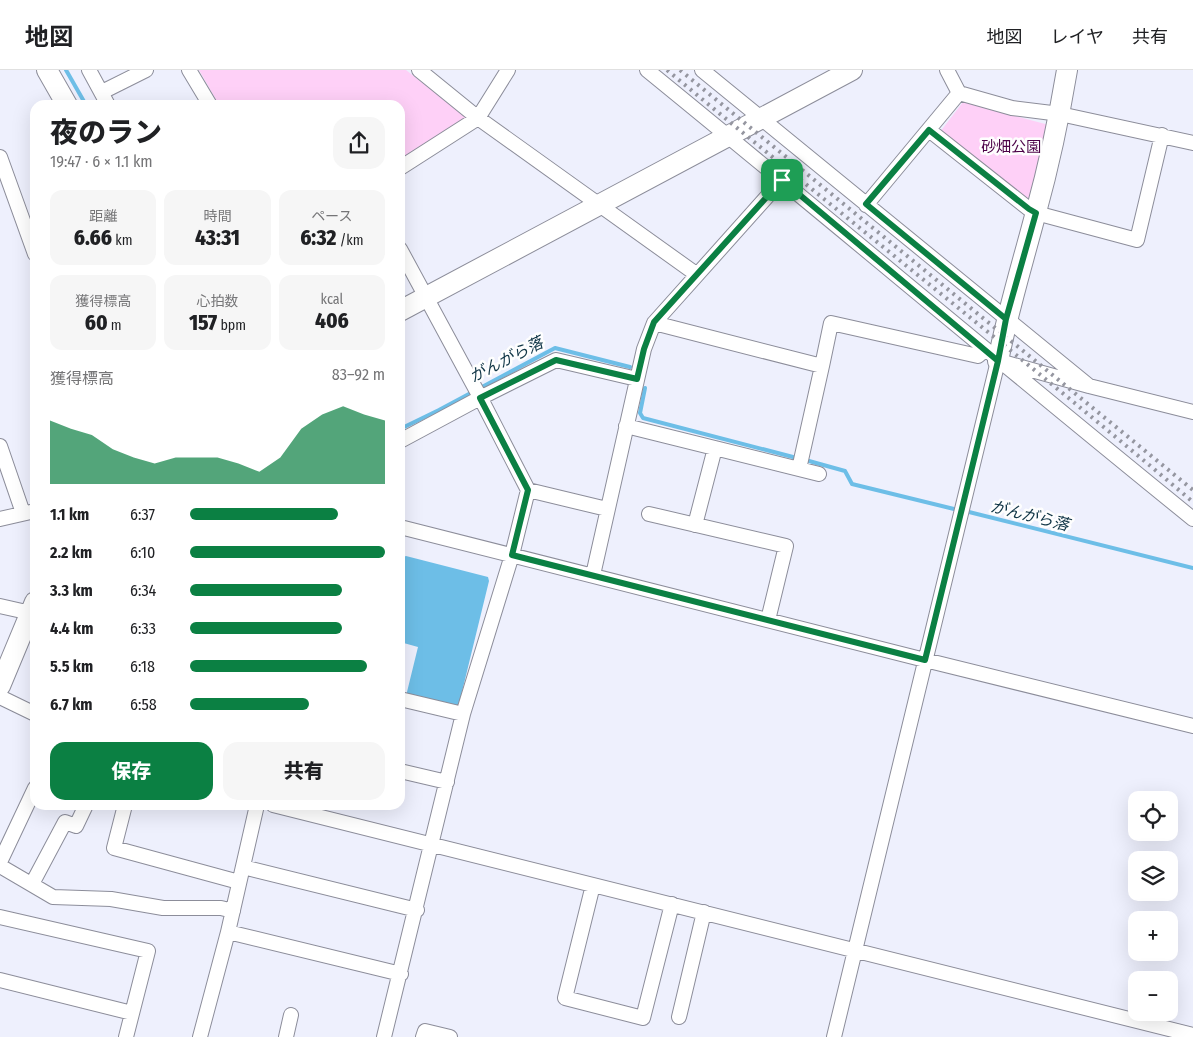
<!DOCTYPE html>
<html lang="ja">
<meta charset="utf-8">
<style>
body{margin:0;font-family:"Fira Sans Condensed","Noto Sans JP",sans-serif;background:#f6f6f6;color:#202124;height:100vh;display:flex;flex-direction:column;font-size:19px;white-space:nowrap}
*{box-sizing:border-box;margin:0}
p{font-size:16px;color:#757577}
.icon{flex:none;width:28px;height:28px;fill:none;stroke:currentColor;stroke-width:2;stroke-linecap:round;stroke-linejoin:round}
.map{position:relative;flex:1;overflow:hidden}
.details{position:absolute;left:30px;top:30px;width:375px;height:710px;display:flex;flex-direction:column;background:#fff;border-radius:15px;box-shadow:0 5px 20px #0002}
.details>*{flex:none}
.fabs{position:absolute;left:1128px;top:721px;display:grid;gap:10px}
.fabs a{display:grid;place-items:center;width:50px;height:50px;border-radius:10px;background:#fff;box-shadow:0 5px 20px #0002;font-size:25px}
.pin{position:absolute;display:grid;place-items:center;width:42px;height:42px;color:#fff;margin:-21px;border-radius:10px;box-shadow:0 2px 8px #0006}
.round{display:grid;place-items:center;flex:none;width:52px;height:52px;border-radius:15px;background:#f6f6f6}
.head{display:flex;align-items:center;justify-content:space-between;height:85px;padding:0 20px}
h1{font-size:28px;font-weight:800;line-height:38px}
.stats{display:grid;grid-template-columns:repeat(3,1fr);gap:8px;height:85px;padding:5px 20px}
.stats div{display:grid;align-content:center;border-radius:12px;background:#f6f6f6;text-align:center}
.stats b{font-size:21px;font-weight:800}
.stats small{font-size:14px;font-weight:400}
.stats p{font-size:14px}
.chart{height:140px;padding:10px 20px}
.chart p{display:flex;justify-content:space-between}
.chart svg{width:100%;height:90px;margin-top:5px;fill:#0b8043;opacity:.7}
.button{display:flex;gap:10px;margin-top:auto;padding:10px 20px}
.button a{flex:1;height:58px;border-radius:15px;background:#0b8043;color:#fff;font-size:20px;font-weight:800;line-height:58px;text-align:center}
.button a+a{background:#f6f6f6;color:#202124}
ul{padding:0 20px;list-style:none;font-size:16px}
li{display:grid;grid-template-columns:80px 60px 1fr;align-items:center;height:38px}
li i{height:12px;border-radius:6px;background:#0b8043}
header{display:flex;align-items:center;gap:30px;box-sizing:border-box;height:70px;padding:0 25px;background:#fff;border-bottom:1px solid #e0e0e0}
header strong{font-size:24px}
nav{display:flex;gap:28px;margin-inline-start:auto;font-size:18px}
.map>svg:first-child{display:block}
.green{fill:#fed0f7}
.water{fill:#6dbee7}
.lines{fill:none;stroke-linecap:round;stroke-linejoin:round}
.stream{stroke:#6dbee7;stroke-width:4}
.street-casing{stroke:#8c8d9a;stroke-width:16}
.secondary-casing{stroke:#8c8d9a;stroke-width:22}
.street{stroke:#fff;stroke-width:14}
.secondary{stroke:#fff;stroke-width:20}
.rail{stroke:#9596a0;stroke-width:4;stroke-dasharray:2.5 5;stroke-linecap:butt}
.route-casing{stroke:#fff;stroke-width:10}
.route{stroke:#0b8043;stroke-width:6}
.labels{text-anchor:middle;stroke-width:5;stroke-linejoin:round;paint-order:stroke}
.park-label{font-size:15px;fill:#4c0248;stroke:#fefefe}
.water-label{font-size:16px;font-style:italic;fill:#103546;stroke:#fefefe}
</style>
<header>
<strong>地図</strong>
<nav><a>地図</a><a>レイヤ</a><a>共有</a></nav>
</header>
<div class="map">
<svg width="1193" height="967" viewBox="0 0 1193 967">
<rect width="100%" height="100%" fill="#eef0fd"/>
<!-- green -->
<path class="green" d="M 199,0 L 406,0 L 467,48 L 400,92 L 400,35 L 219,35 Z
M 963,32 L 1049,55 L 1030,131 L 940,62 Z"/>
<!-- water -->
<path class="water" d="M 406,486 L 488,507 L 489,511 L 459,634 L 454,638 L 406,626 L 418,577 L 400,572 L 400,488 Z"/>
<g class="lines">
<!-- stream -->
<path class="stream" d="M 66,0 L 86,35
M 645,318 L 640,343 L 643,348 L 793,387
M 400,359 L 439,340 L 555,278 L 630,297
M 809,391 L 845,401 L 852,414 L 958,440
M 965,441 L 1193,498"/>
<defs>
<path id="street" d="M 89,0 L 108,35
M 189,0 L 210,35
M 419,0 L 478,48 L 696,204
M 647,0 C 830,149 1010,301 1193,449
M 702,0 L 1089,316
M 947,0 L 959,23 L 1012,38 L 1060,44 L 1193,73
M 102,22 L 146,0
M 929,60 L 1029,139 L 1036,143 L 1137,170 L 1162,65
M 0,87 L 35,184
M 400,98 L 478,48 L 508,0
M 866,135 L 959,23
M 654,253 L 822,296 L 831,253 L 978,286 L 985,280
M 1003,292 L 1089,316 L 1193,342
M 626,356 L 819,404
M 400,371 L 480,328 L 556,290 L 637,309
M 0,376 L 23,443
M 799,399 L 822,296
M 528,420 L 607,439
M 649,444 L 786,476 L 768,550
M 0,449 L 35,441
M 695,455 L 715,378
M 400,459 L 404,458 L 925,590 L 1193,656
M 593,505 L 644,279 L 654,253 L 782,110
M 0,536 L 22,541 L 35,542
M 0,627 L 35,644
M 400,629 L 463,644
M 400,701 L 447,712
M 125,735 L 114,778 L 239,812
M 273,735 L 1193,965
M 0,792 L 35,718
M 0,796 L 53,827 L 111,829 L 163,838 L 221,838 L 233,841
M 243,797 L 417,840
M 32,814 L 65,752 L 76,756 L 86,735
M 593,815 L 565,928 L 643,948 L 672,834
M 0,847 L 148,881 L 126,967
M 228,862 L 401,904
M 0,910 L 132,943
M 679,947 L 704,842
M 200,967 L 228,862 L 257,735
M 286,967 L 291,945
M 384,967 L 463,644 L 512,485 L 528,420 L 480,327 L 400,179
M 423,967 L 425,961 L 450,967
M 834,967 L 998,291"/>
<path id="secondary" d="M 47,0 L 67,35
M 400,241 L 852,0
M 998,291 C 1008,240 1023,192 1036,142 C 1049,95 1059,48 1067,0
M 0,616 L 35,532"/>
</defs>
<!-- street casing -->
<use href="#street" class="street-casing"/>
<!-- secondary casing -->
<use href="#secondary" class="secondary-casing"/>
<!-- street -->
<use href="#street" class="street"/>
<!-- secondary -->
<use href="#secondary" class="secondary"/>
<!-- rail -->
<path class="rail" d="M 667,0 C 841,145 1020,285 1193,432
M 680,0 L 1193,420"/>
</g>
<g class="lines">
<defs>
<path id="route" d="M 782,110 L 654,252 L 644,279 L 637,309 L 556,290 L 480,328 L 528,420 L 512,485 L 925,590 L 998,291 L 1006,249 L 1036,143 L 1029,139 L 929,60 L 866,134 L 1006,249 L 998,291 L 782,110"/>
</defs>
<!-- route casing -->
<use href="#route" class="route-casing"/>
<!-- route -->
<use href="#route" class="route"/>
</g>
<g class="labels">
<!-- park labels -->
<g class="park-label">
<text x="1011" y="82">砂畑公園</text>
</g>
<!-- water labels -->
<g class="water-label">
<text transform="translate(506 289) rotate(-27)" y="6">がんがら落</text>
<text transform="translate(1030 445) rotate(14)" y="6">がんがら落</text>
</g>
</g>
</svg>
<div class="fabs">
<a><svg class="icon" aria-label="locate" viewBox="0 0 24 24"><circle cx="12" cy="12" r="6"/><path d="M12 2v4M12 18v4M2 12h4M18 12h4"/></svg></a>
<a><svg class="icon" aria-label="layers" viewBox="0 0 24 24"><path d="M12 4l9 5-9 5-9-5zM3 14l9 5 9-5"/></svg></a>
<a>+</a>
<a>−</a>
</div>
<div class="pin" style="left:782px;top:110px;background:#1e9e55"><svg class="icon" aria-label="arrive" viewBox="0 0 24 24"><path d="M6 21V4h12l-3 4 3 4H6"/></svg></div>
<section class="details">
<div class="head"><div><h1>夜のラン</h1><p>19:47 · 6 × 1.1 km</p></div><a class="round"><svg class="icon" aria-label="share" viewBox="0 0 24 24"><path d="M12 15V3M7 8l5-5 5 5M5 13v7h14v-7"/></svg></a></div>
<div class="stats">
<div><p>距離</p><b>6.66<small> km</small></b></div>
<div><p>時間</p><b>43:31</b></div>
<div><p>ペース</p><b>6:32<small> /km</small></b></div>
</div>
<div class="stats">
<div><p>獲得標高</p><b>60<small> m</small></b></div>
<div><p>心拍数</p><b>157<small> bpm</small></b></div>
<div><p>kcal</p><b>406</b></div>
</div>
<div class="chart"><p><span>獲得標高</span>83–92 m</p>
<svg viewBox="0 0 160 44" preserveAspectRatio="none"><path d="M0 44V13L10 17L20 20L30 27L40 31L50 34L60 31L70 31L80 31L90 34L100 38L110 31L120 17L130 10L140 6L150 10L160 13V44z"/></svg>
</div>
<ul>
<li><b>1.1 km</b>6:37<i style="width:76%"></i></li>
<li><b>2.2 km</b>6:10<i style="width:100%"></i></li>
<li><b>3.3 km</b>6:34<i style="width:78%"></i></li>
<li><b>4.4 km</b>6:33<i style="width:78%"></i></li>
<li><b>5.5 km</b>6:18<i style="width:91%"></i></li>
<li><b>6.7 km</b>6:58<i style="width:61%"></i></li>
</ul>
<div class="button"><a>保存</a><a>共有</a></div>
</section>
</div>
